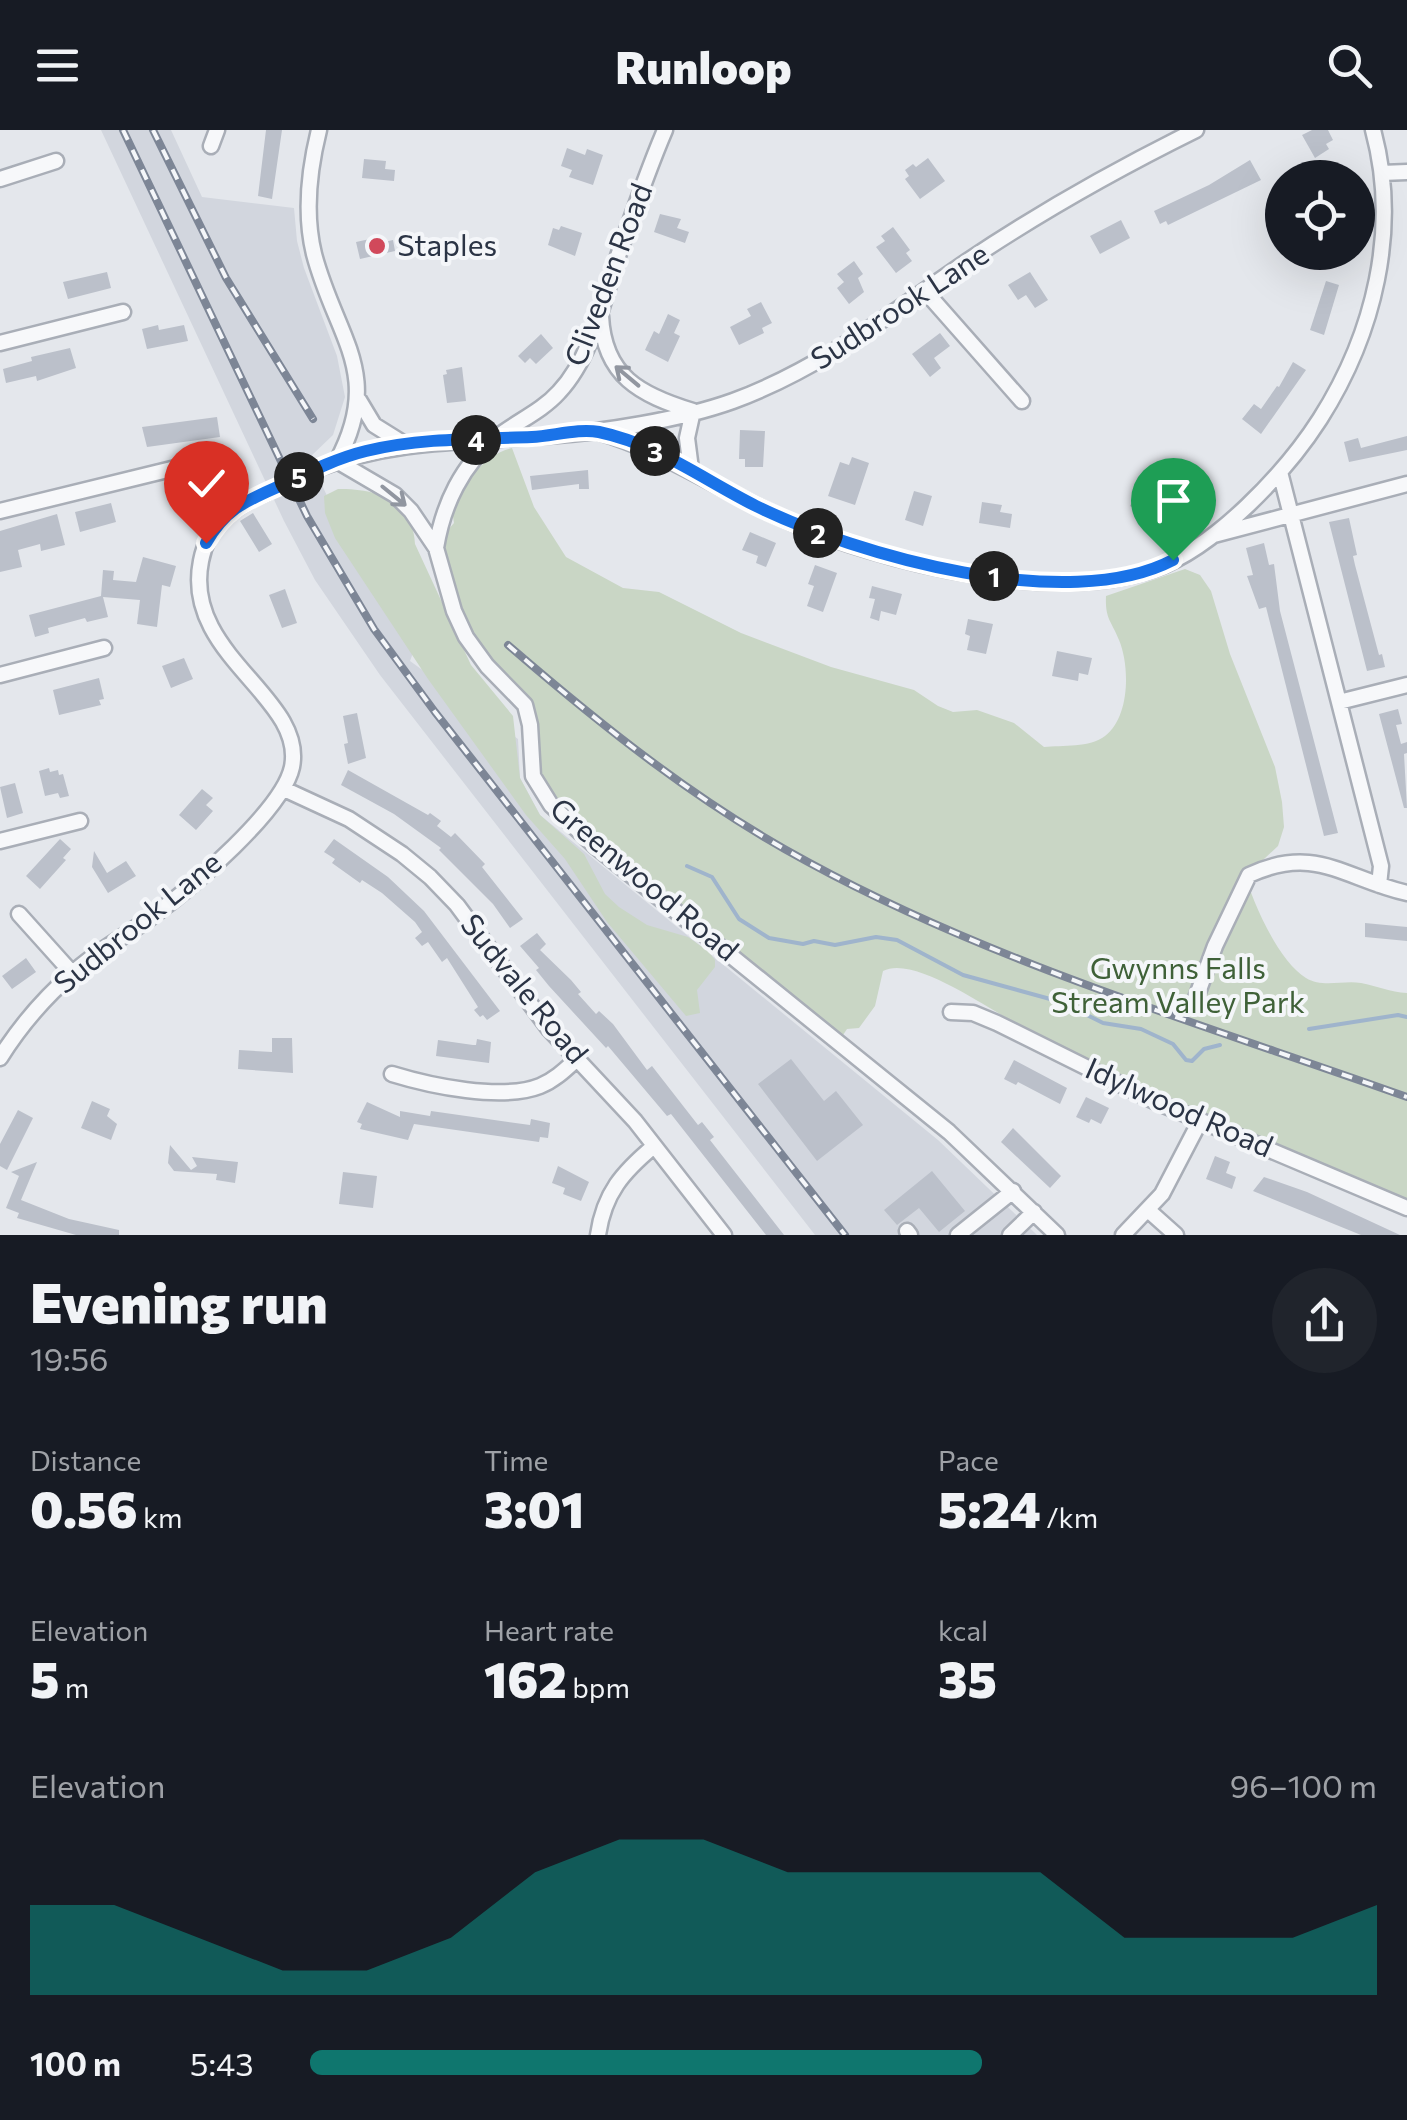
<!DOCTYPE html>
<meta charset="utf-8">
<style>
body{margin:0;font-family:Commissioner,sans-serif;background:#20242c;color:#f1f3f6;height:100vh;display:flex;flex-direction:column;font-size:38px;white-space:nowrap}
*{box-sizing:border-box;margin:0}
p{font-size:32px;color:#9ea1a6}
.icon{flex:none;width:55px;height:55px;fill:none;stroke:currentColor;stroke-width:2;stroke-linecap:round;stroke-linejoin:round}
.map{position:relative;height:1105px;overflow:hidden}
.panel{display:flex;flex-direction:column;background:#171b24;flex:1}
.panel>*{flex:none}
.tools{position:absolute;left:1265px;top:30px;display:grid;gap:20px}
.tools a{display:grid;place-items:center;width:110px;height:110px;border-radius:50%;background:#171b24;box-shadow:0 10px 40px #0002;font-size:50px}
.pin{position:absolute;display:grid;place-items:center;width:85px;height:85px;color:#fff;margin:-102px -42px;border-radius:50% 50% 50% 0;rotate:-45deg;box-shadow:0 0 10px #0007}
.pin .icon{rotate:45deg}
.km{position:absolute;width:50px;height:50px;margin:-25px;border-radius:50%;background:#222;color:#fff;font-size:28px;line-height:50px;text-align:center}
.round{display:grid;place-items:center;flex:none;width:105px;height:105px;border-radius:52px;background:#20242c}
.headline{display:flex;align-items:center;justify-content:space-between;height:170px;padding:0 30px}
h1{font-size:55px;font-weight:800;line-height:75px}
.stats{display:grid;grid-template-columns:repeat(3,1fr);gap:15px;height:170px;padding:10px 30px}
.stats div{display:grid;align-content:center}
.stats b{font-size:50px;font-weight:800}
.stats small{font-size:28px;font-weight:400}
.stats p{font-size:28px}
.chart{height:280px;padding:20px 30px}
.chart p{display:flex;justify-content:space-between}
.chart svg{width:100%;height:180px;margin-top:10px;fill:#0f766e;opacity:.7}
ul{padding:0 30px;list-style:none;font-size:32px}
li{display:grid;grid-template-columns:160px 120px 1fr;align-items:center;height:75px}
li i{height:25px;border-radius:12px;background:#0f766e}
header{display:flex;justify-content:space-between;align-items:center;height:130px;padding:0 30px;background:#171b24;font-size:45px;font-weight:800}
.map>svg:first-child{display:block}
.built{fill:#d2d6de}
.green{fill:#c9d6c5}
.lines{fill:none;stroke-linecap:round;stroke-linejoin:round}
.stream{stroke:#9fb4cc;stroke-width:4}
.building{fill:#bbc0ca}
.minor-casing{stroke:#a9aeb7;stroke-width:19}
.minor{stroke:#f7f8fa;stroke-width:14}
.rail-casing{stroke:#7d8696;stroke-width:8}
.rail{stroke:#f4f6f9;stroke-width:4;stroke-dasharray:11;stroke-linecap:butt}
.minor-bridge-casing{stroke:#a9aeb7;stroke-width:19;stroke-linecap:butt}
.minor-bridge{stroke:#f7f8fa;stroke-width:14}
.oneway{stroke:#9196a0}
.route-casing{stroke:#fff;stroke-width:20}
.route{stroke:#1a73e8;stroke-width:12}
.poi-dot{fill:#d1495b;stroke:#f4f6f9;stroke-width:4}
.labels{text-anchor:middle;stroke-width:8;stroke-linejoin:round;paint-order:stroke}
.poi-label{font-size:30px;fill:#2b3445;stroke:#f4f6f9;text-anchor:start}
.street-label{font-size:30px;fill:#2b3445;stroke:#f4f6f9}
.park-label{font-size:30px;fill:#3f6138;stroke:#f4f6f9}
</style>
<header><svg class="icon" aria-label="menu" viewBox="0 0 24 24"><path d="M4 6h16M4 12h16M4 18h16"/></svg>Runloop<svg class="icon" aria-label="search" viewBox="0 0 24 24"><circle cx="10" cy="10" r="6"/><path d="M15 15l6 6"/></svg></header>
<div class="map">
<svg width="1407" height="1105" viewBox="0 0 1407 1105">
<rect width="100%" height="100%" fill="#e4e7ec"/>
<!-- built -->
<path class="built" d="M 101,0 L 171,0 L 202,67 L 294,78 L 297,111 L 304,138 L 337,226 L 345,267 L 333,305 L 309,328 L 330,372 L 417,512 L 410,531 L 518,609 L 520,648 L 540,685 L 938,1010 L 1037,1105 L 815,1105 L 380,545 L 315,450 L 284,391 Z"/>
<!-- green -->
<path class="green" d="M 512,318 L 534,377 L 566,427 L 623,458 L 659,462 L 741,503 L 831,537 L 914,560 L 938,576 L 953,582 L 977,580 L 1014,593 L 1044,617 C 1062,615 1090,618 1105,606 C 1130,587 1130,536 1119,510 C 1111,490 1105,489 1106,466 L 1185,439 L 1200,445 L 1211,461 L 1230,524 L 1275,637 L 1282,672 L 1284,697 L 1278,716 L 1263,730 L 1243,739 C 1252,770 1277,830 1306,848 C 1322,858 1343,850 1361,853 C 1377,856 1390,862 1407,863 L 1407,1069 C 1345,1041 1281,1017 1218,990 C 1148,961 1080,926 1013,891 C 983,876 913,825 883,841 L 875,876 L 859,898 L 847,899 L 843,905 L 598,710 L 555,671 L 540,644 L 536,582 L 531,571 L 491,530 L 472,505 L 451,451 L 442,407 L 454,393 L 452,380 C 466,353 481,326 512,318 Z
M 338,359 C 376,358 413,371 415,414 L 471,535 L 513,586 L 520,648 L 540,685 L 584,724 L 605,764 L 619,777 L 647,795 L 688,807 L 708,821 L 715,830 L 715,837 L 697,860 L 700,883 L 686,886 L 607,792 L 565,729 L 526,685 L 428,549 L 335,408 L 325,383 L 324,366 Z"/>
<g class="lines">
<!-- stream -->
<path class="stream" d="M 687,736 L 712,747 L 739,789 L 769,808 L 803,814 L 814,811 L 835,815 L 876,807 L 897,810 L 963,845 L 1061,872 L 1103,893 L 1141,899 L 1173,914 L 1186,930 L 1192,931 L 1204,919 L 1220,915
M 1309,899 L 1398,885 L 1407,887"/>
</g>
<!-- building -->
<path class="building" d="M 266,0 L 282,0 L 272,69 L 258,66 Z
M 1312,0 L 1328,0 L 1333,10 L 1326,14 L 1329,19 L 1315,28 L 1302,5 Z
M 567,18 L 585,25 L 587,19 L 603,25 L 593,55 L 569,47 L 572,40 L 561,36 Z
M 928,28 L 945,51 L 920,69 L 905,49 L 909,46 L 905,40 L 913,34 L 916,37 Z
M 364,29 L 386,31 L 385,39 L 395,40 L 394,51 L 362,48 Z
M 1250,30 L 1261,50 L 1168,95 L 1166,91 L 1160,94 L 1154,81 L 1209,55 Z
M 660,84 L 681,89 L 677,98 L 689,102 L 685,113 L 654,102 Z
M 1121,90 L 1130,108 L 1100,124 L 1090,106 Z
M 561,96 L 582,103 L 575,126 L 548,115 L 553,98 L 559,100 Z
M 893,97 L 910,120 L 906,123 L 912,131 L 896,143 L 876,117 L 885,111 L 881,106 Z
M 379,107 L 380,113 L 393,110 L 395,121 L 360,129 L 356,112 Z
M 854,131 L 863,144 L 858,148 L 864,162 L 849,174 L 837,158 L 844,152 L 837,144 Z
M 107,142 L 111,158 L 68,169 L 63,152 Z
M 1030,142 L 1048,170 L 1035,178 L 1026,165 L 1018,170 L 1008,155 Z
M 1326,151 L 1339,155 L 1324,205 L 1310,200 Z
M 761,172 L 772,193 L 762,198 L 764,203 L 739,215 L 730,197 L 751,186 L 747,179 Z
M 668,184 L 680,190 L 674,203 L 680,206 L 668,232 L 645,220 L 654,201 L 659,204 Z
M 158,195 L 159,200 L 184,195 L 188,211 L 147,219 L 142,199 Z
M 940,203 L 950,216 L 934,228 L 941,238 L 930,247 L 912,224 Z
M 541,204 L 553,218 L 536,234 L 530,228 L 525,233 L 518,226 Z
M 70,218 L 76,238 L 37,251 L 36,246 L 6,253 L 3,239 L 32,231 L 31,227 Z
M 1293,232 L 1306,240 L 1261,304 L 1242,289 L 1254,274 L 1261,279 L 1277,256 L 1279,257 Z
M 462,237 L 466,271 L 447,273 L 443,245 L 447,244 L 446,240 Z
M 217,287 L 220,307 L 147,317 L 142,297 Z
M 740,300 L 765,301 L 763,337 L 745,337 L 745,329 L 739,329 Z
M 1407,306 L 1407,320 L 1349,332 L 1344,312 L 1358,308 L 1361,318 Z
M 852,327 L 869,333 L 855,375 L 828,366 L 840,332 L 849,335 Z
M 588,340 L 589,359 L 579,359 L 579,354 L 532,360 L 530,346 Z
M 1144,351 L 1155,358 L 1152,363 L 1173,374 L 1167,384 L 1156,378 L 1150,387 L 1130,376 Z
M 914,361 L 932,366 L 923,396 L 905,390 Z
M 982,372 L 1002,375 L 1000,382 L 1012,384 L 1010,398 L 979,393 Z
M 111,373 L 116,392 L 80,402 L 75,382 Z
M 253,383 L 272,414 L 259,422 L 240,391 Z
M 57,384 L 65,415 L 41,421 L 40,414 L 18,420 L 22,437 L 0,442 L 0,401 Z
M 1349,388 L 1357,425 L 1353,426 L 1355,435 L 1379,525 L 1382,524 L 1385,537 L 1367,541 L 1329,392 Z
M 750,402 L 776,413 L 766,437 L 756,433 L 758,426 L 742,420 Z
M 1264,413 L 1269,435 L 1274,434 L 1280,481 L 1338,703 L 1324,706 L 1266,477 L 1259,479 L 1247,446 L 1253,445 L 1246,418 Z
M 143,427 L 176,436 L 170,457 L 162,455 L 157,497 L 137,494 L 140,470 L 103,467 L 108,487 L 87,492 L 85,488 L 48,498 L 49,503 L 35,507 L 29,485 L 101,466 L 103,440 L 114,441 L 113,450 L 136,452 Z
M 815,435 L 837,443 L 823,482 L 807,476 L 814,456 L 808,454 Z
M 872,456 L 902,464 L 896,485 L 881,481 L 879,491 L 870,488 L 875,469 L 869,468 Z
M 285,459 L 297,493 L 282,498 L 269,465 Z
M 968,489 L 993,494 L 986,524 L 967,520 L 970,506 L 965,504 Z
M 1057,521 L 1092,528 L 1088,545 L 1079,543 L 1078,551 L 1052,546 Z
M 184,528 L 193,549 L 171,558 L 162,536 Z
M 99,548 L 104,569 L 99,570 L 101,575 L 59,585 L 53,560 Z
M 1398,579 L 1402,594 L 1396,595 L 1401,614 L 1407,612 L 1407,623 L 1404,624 L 1407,678 L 1404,678 L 1379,584 Z
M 357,583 L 366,628 L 348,634 L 344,614 L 348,613 L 343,586 Z
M 49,638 L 50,642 L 58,640 L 59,645 L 63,644 L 69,666 L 60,668 L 58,663 L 45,666 L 39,641 Z
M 348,640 L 428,685 L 430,683 L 441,691 L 437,696 L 451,707 L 455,703 L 485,734 L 482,737 L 523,789 L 510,798 L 493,774 L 439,720 L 441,718 L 394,684 L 341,655 Z
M 15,653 L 23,683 L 7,688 L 0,657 Z
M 202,659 L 213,668 L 206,675 L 213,681 L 196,700 L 179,685 Z
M 60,709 L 71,719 L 63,728 L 66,730 L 40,759 L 26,746 Z
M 334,709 L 388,747 L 424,781 L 500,881 L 487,890 L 483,885 L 480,887 L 474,880 L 478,877 L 447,828 L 442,832 L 428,812 L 422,816 L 415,808 L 422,802 L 415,792 L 382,763 L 362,750 L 360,753 L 332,733 L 335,729 L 324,722 Z
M 94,721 L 107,743 L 126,731 L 136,746 L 108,763 L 92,737 Z
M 1365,793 L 1407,797 L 1407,811 L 1365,807 Z
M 537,803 L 546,814 L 540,820 L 571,850 L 581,862 L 578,864 L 596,884 L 599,881 L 613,894 L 647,940 L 652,936 L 698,995 L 702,992 L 714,1007 L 710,1010 L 784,1105 L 766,1105 L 671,984 L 667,986 L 608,916 L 606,918 L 549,856 L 536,840 L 539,838 L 520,816 Z
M 26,828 L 36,842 L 12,859 L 2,846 Z
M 272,908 L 292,908 L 293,943 L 238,939 L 239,920 L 272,922 Z
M 477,909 L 491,912 L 489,933 L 436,926 L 438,910 L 473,915 L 476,915 Z
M 791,929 L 824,971 L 836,961 L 863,995 L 817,1031 L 758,954 Z
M 1014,930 L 1067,958 L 1060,974 L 1018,952 L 1016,955 L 1004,949 Z
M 1086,967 L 1109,978 L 1101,994 L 1091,989 L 1089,993 L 1076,987 Z
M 92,971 L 110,979 L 107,986 L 117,994 L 111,1010 L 81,998 Z
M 367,972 L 400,987 L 400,981 L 430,986 L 431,981 L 530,995 L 531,989 L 550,993 L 548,1008 L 540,1007 L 539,1012 L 414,994 L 408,1010 L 360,999 L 362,994 L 357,992 Z
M 18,980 L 33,988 L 7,1040 L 0,1036 L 0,1014 Z
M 1013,998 L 1061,1046 L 1050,1058 L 1001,1012 Z
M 170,1015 L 191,1040 L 197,1036 L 192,1027 L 238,1032 L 235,1053 L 216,1050 L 217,1044 L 174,1041 L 168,1033 Z
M 1215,1026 L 1230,1032 L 1226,1043 L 1236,1047 L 1232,1059 L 1206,1049 Z
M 37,1032 L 21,1070 L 69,1089 L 119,1100 L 119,1105 L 76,1105 L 17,1088 L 19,1083 L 6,1078 L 19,1046 L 11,1042 Z
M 558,1036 L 589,1052 L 581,1071 L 563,1064 L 565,1058 L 552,1053 Z
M 932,1041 L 965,1081 L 939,1102 L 919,1078 L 897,1095 L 884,1080 Z
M 343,1042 L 377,1046 L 373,1078 L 339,1074 Z
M 1264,1047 L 1307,1062 L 1400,1105 L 1361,1105 L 1253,1061 Z"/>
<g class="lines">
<defs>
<path id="minor" d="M 319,0 C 309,40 304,83 314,124 C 336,208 384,243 337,331
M 211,16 L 217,0
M 1382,43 L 1407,42
M 0,49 L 56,31
M 925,161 L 1022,271
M 601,186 C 604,246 640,265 693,281 L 687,308 L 691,339
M 0,213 L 123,182
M 359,270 L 374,295 L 406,315
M 595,301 C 667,322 719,360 786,390 C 883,433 1052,474 1154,439 C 1215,418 1286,342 1320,289 C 1374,204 1400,99 1373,0
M 337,331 L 395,365 L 411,381 L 436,418 L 454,481 L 466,507 L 487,536 L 525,575 L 530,595 L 533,646 L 551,675 L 594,715 L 949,1002 L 1057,1105
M 316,339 C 394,309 465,312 547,306 C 603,302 680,290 733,271 C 820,239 890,184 966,132 C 1039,83 1117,39 1196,0
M 1280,342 L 1381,736 L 1379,755
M 0,381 L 188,335 C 215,340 227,351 244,372
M 1214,405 L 1407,354
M 436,418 C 443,375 462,334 497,307 C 518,291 542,281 559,262 C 591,228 603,172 617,129 C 632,86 647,42 665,0
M 0,545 L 104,518
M 1339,572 L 1407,555
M 284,659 L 349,689 L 402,724 L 430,747 L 457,775 L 549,899 L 635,991 L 724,1105
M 0,711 L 80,691
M 19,784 L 72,843
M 1196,868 L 1215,816 L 1249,745 C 1316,714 1345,749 1407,763
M 951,882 L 973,883 L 997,893 L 1154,971 L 1407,1078
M 0,928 C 20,896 45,867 74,842 C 98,820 128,805 154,785 C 191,758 283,680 292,637 C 306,567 182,525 201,431 C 208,394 233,377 265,363
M 392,944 C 431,956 502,971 540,956 C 555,950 566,939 578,928
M 1148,1080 L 1176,1105
M 907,1101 L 910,1105
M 598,1105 C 604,1063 623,1042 654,1016
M 958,1105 L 1013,1061
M 1010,1105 L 1034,1082
M 1123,1105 L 1162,1064 L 1200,991"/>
</defs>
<!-- minor casing -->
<use href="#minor" class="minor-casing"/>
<!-- minor -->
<use href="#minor" class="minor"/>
<defs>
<path id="rail" d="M 123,0 L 307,386 L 374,499 L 435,582 L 845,1105
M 153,0 L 226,148 L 313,289
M 508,515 C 602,596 698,673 808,732 C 993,833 1208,896 1407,967"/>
</defs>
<!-- rail casing -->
<use href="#rail" class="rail-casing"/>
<!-- rail -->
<use href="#rail" class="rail"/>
<defs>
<path id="minor-bridge" d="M 265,363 L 316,339"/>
</defs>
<!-- minor-bridge casing -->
<use href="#minor-bridge" class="minor-bridge-casing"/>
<!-- minor-bridge -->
<use href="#minor-bridge" class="minor-bridge"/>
</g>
<!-- one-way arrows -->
<defs><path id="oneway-shaft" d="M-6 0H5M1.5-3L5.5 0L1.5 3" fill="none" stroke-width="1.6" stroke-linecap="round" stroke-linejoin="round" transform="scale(2.5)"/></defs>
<g class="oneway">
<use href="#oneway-shaft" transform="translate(627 246) rotate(-140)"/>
<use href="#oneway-shaft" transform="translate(394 366) rotate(39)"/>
</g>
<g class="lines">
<defs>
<path id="route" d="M 206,413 C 226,378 246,371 282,355 C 309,342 337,328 366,321 C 419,308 477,309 532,307 C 553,306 579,298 599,302 C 657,314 704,350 756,376 C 858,426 1068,485 1173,430"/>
</defs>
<!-- route casing -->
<use href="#route" class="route-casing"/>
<!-- route -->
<use href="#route" class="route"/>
</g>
<!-- markers -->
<circle class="poi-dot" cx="377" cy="116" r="10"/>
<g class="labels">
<!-- poi labels -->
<g class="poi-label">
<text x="397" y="126">Staples</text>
</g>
<!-- street labels -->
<g class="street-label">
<text transform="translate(609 145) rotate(-69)" y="10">Cliveden Road</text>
<text transform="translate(900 177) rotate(-33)" y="10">Sudbrook Lane</text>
<text transform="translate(644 750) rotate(40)" y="10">Greenwood Road</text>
<text transform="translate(138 793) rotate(-39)" y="10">Sudbrook Lane</text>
<text transform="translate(524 859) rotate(51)" y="10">Sudvale Road</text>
<text transform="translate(1179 978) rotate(24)" y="10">Idylwood Road</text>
</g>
<!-- park labels -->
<g class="park-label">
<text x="1178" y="849">Gwynns Falls<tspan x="1178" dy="34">Stream Valley Park</tspan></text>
</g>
</g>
</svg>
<div class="tools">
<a><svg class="icon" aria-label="locate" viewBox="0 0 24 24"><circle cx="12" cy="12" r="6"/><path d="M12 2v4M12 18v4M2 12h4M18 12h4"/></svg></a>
</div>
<div class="pin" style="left:1173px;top:430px;background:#1e9e55"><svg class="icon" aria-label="arrive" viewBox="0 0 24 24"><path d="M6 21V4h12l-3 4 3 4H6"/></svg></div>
<div class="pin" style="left:206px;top:413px;background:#d93025"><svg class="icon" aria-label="check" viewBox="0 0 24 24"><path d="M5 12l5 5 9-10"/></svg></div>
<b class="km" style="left:994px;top:446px">1</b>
<b class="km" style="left:818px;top:403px">2</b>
<b class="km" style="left:655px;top:321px">3</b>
<b class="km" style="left:476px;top:310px">4</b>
<b class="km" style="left:299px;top:347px">5</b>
</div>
<section class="panel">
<div class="headline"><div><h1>Evening run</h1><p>19:56</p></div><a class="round"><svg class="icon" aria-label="share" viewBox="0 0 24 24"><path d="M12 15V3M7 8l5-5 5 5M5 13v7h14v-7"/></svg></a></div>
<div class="stats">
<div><p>Distance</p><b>0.56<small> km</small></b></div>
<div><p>Time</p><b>3:01</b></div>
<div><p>Pace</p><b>5:24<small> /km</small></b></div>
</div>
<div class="stats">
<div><p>Elevation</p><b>5<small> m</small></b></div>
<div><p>Heart rate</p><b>162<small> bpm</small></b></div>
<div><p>kcal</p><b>35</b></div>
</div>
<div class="chart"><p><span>Elevation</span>96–100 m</p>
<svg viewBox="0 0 160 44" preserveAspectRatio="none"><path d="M0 44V22L10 22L20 30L30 38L40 38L50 30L60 14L70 6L80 6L90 14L100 14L110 14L120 14L130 30L140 30L150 30L160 22V44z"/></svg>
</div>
<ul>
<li><b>100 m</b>5:43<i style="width:63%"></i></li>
</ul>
</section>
